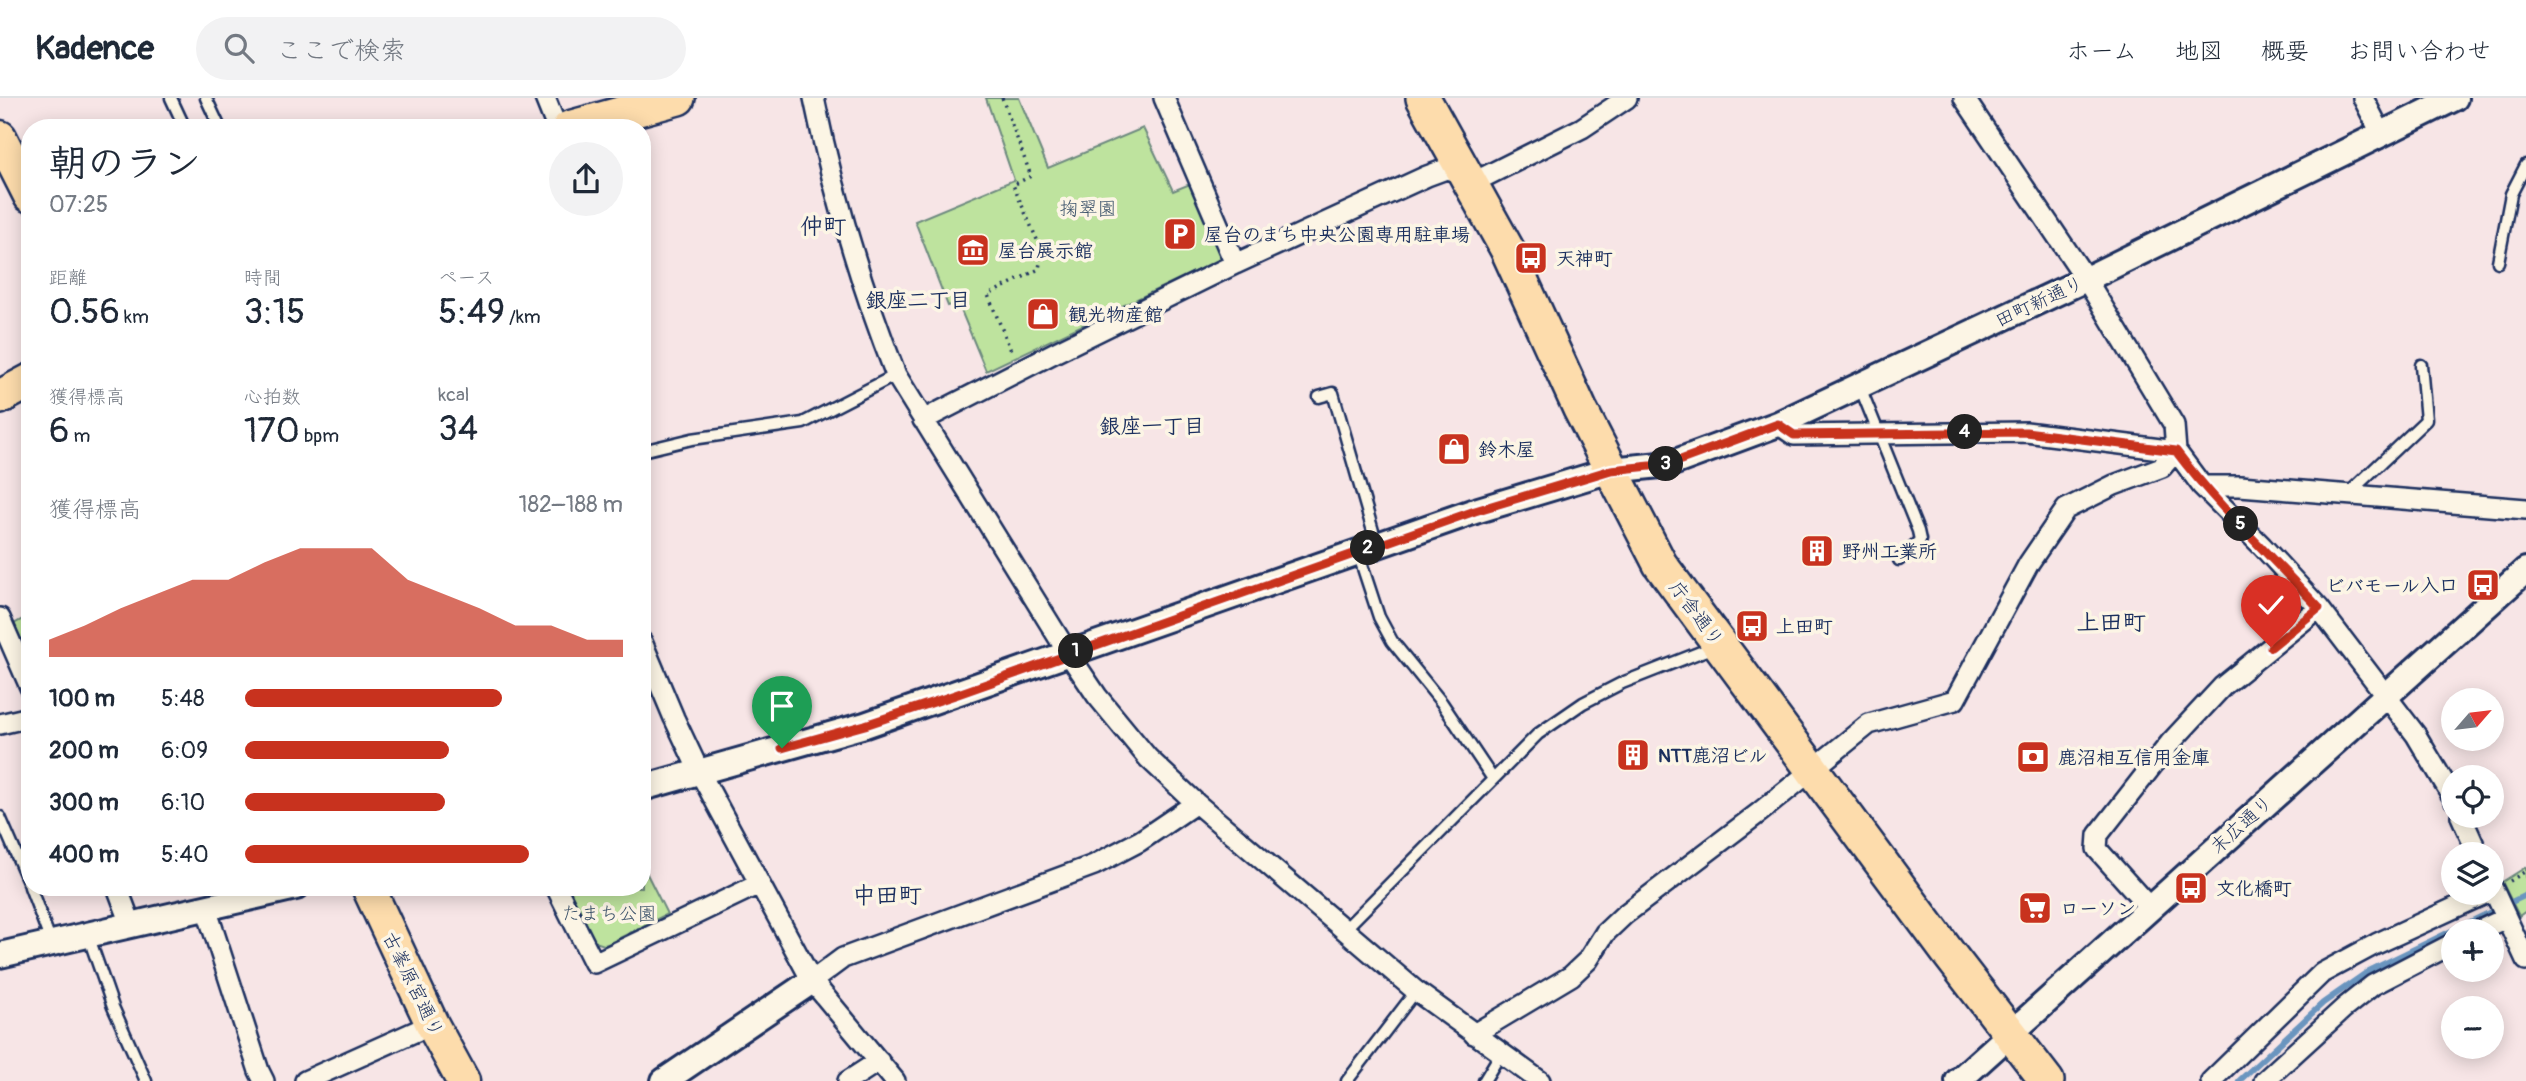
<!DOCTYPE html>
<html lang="ja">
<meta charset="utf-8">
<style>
body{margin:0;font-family:Pangolin,"Klee One",sans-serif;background:#f2f2f3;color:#1f2937;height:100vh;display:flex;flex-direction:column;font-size:26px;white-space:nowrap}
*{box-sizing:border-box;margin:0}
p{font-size:23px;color:#747a83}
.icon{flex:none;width:38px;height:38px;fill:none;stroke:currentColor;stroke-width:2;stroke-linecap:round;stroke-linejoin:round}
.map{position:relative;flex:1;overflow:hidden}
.sheet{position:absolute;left:21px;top:21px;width:630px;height:777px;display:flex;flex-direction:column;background:#fff;border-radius:28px;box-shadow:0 4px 18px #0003}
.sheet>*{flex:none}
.needle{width:46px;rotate:62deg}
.buttons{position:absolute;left:2441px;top:590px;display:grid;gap:14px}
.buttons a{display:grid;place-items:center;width:63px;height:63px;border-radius:50%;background:#fff;box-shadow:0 4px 18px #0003;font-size:35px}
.pin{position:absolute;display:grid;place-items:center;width:60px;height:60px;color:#fff;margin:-72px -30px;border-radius:50% 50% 50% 0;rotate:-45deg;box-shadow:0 0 7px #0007}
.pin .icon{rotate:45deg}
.km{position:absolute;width:35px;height:35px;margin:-18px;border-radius:50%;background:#222;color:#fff;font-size:19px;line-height:35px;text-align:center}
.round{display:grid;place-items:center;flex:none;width:74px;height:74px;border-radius:37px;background:#f2f2f3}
.overview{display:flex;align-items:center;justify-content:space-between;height:119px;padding:0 28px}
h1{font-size:38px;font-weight:600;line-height:52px}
.stats{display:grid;grid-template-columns:repeat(3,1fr);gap:10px;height:119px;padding:7px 28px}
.stats div{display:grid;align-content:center}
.stats b{font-size:35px;font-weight:600}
.stats small{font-size:19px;font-weight:400}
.stats p{font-size:19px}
.chart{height:196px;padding:14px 28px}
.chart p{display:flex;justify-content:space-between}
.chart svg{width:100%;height:126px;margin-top:7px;fill:#c8321e;opacity:.7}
ul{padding:0 28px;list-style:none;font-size:23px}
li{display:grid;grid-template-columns:112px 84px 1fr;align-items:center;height:52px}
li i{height:18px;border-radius:9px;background:#c8321e}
header{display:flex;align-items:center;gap:42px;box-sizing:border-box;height:98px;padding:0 35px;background:#fff;border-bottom:2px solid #e0e1e3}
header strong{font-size:33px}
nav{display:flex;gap:38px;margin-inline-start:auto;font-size:24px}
.search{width:490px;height:63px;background:#f2f2f3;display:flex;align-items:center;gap:18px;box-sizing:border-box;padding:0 24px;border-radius:38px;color:#747a83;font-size:26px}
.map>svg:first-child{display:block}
.green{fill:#bee39e;stroke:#6c897e;stroke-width:2}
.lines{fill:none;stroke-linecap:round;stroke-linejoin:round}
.stream{stroke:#6a95bf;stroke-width:6}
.service-casing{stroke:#1b2f5e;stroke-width:15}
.minor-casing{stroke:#1b2f5e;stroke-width:24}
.tertiary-casing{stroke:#1b2f5e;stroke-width:30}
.primary-casing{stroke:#1b2f5e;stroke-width:37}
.trunk-casing{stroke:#1b2f5e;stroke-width:38}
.path{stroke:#1b2f5e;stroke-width:3.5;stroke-dasharray:2 5;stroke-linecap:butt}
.service{stroke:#fcf5e5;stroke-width:10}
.minor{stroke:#fcf5e5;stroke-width:19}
.tertiary{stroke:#fcf5e5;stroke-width:24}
.primary{stroke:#fddcac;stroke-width:32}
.trunk{stroke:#fddcac;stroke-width:33}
.route-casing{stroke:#fff;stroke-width:14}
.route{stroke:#c8321e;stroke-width:9}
.labels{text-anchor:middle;stroke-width:7;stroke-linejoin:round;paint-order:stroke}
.park-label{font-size:19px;fill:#3c536b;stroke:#fcf5e5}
.poi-label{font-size:19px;font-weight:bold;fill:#1b2f5e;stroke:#fcf5e5;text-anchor:start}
.street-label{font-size:19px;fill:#1b2f5e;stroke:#fcf5e5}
.neighbourhood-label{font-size:21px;font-weight:bold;fill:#1b2f5e;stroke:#fcf5e5}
.quarter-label{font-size:23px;font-weight:bold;fill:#1b2f5e;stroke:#fcf5e5}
</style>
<header>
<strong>Kadence</strong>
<div class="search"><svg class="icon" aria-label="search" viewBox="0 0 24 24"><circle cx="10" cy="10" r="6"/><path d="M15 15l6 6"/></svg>ここで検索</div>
<nav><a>ホーム</a><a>地図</a><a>概要</a><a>お問い合わせ</a></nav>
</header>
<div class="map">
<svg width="2526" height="983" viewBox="0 0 2526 983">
<rect width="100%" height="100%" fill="#f7e5e6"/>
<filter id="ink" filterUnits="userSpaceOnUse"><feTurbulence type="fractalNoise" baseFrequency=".0143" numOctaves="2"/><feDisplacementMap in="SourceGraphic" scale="14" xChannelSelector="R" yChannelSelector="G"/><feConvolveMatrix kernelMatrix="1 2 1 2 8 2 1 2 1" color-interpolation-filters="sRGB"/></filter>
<g filter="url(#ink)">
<!-- green -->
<path class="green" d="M 986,0 L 1019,0 L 1048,70 L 1143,30 L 1173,93 L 1190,86 L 1223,160 L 986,273 L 958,205 L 948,208 L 915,123 L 1014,82 Z
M 30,517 L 30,560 L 14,526 Z
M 642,766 L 667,816 L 608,846 L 604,847 L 592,843 L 565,789 L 642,789 Z
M 2526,769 L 2526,813 L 2519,818 L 2502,784 Z"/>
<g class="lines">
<!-- stream -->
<path class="stream" d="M 2239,983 L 2323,905 L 2369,873 L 2526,797"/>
<defs>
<path id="service" d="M 171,0 L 185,30
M 206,0 L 220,30
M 2498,164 L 2511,96 L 2526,67
M 1860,289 L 1918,433 L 1920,442 L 1899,462
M 1319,299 L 1333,295 L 1377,447
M 642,353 L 692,341 L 803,325 L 896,277
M 2348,396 L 2426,322 L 2421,267
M 1358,455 L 1379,519 L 1392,543 L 1442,605 L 1493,681
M 0,719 L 30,788
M 30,789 L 51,844
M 1344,832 L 1538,636 L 1583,605 L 1622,585 L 1716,548
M 88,837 L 113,909 L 146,983
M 1347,983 L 1416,893
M 1484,983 L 1501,955"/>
<path id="minor" d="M 545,0 L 557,30
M 814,0 C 833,94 861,188 896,277 L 1068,555 L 1097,598 L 1148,660 L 1196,705 L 1416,893 L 1540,983
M 1164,0 L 1235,166
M 1964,0 L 2086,181 L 2136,264 L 2174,327 L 2176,353 L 2202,388 L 2262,448 L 2319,510 L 2416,637 L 2454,701
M 2363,0 L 2382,37
M 923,322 L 1056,254 L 1235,166 L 1427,78 L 1446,71 L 1482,80 L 1582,30 L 1627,0
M 1778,326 L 1794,337 L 2026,334 L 2176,353
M 2202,388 L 2240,388 L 2526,411
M 0,520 L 30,589
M 642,544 L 674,620 L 699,673 L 812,883 L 895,983
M 0,626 L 30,619
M 2461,718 L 2478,756
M 117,789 L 131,826
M 556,789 L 594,865 L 759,786
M 2492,789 L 2526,862
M 2149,809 L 2097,751 L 2098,737 L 2170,645 L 2223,588 L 2319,510
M 206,810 L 259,973 L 264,983
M 2478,833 L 2506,820
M 812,883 L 843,860 L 1094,767 L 1140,743 L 1196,705
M 1474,936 L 1571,878 L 1588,862 L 1605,835 L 1624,817 L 1760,714 L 1869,626 L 1955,602 L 2029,465 L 2066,411 L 2114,387 L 2162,369 L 2176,353
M 305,983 L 432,926
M 848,983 L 879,963
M 2211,983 L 2322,875 L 2376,846 L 2489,794
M 2264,983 L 2344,910 L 2373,887 L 2454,845"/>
<path id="tertiary" d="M 642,690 L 865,627 L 1475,413 L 1611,372 L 1670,366 L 1778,326 L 2086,181 L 2455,0
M 0,857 L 296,789
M 664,983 L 812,883
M 1958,983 L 2526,472"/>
<path id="primary" d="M 0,39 L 30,98
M 368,789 L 432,926 L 463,983"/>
<path id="trunk" d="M 1423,0 L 1507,151 L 1580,311 L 1660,466 L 1949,856 L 2047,983
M 569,30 L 678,0
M 0,299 L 30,283"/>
</defs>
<!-- service casing -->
<use href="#service" class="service-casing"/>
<!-- minor casing -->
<use href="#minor" class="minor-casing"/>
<!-- tertiary casing -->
<use href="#tertiary" class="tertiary-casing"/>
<!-- primary casing -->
<use href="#primary" class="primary-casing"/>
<!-- trunk casing -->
<use href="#trunk" class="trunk-casing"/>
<!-- path -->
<path class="path" d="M 1002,0 L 1031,78 L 1013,87 L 1042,153 L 1039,171 L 988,197 L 1012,255
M 2510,783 L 2526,773"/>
<!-- service -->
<use href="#service" class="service"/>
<!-- minor -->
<use href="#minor" class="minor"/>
<!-- tertiary -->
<use href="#tertiary" class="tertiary"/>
<!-- primary -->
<use href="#primary" class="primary"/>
<!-- trunk -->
<use href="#trunk" class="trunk"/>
</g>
</g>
<g class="lines" filter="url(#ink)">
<defs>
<path id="route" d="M 782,650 L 865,627 L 958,596 L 1475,413 L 1611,372 L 1670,366 L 1778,326 L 1794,337 L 2026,334 L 2176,353 C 2218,409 2271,458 2319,510 L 2271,549"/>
</defs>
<!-- route casing -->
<use href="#route" class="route-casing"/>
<!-- route -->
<use href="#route" class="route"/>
</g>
<!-- icons -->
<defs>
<symbol id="parking-square" viewBox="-11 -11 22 22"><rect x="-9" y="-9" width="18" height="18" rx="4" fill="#c8321e" stroke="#fcf5e5"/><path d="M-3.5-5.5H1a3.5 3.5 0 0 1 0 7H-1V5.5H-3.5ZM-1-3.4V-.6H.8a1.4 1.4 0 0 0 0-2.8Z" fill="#fff"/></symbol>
<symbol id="museum-square" viewBox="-11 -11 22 22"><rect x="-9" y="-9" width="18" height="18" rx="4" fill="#c8321e" stroke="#fcf5e5"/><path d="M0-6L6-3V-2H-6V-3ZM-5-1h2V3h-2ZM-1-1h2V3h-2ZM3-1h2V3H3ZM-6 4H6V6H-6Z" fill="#fff"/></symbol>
<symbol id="bus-square" viewBox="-11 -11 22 22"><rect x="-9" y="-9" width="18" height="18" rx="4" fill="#c8321e" stroke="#fcf5e5"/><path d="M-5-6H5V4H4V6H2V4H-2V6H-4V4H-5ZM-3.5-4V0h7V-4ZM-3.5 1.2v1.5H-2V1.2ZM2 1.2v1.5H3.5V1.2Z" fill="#fff"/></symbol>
<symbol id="shop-square" viewBox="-11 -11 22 22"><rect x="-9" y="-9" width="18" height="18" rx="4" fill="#c8321e" stroke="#fcf5e5"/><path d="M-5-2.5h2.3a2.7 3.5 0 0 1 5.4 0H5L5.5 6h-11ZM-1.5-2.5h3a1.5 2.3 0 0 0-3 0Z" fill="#fff"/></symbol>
<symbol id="building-square" viewBox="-11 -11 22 22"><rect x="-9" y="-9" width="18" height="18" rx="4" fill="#c8321e" stroke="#fcf5e5"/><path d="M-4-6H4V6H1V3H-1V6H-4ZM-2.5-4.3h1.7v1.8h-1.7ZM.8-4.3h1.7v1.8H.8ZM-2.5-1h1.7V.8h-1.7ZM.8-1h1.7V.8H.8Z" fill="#fff"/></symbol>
<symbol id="bank-square" viewBox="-11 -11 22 22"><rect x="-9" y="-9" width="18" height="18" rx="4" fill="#c8321e" stroke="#fcf5e5"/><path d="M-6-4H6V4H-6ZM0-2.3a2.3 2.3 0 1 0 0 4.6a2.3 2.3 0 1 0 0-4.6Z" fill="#fff"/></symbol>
<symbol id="supermarket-square" viewBox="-11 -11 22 22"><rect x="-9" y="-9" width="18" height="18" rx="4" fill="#c8321e" stroke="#fcf5e5"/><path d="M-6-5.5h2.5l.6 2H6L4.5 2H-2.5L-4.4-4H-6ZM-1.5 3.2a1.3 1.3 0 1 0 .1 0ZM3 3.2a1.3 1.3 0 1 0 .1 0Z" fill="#fff"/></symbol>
</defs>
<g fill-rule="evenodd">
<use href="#parking-square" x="1161" y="117" width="38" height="38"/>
<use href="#museum-square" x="954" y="133" width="38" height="38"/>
<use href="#bus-square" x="1512" y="141" width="38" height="38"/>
<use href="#shop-square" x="1024" y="197" width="38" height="38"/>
<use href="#shop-square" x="1435" y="332" width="38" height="38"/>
<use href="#building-square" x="1798" y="434" width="38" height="38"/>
<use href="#bus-square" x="2464" y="468" width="38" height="38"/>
<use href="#bus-square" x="1733" y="509" width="38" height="38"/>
<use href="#building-square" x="1614" y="638" width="38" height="38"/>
<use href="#bank-square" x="2014" y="640" width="38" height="38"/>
<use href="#bus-square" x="2172" y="771" width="38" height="38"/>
<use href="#supermarket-square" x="2016" y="791" width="38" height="38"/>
</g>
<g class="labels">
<!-- park labels -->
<g class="park-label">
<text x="1088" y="117">掬翠園</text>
<text x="609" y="822">たまち公園</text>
</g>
<!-- poi labels -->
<g class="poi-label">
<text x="1204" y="143">屋台のまち中央公園専用駐車場</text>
<text x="998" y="159">屋台展示館</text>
<text x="1556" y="167">天神町</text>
<text x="1068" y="223">観光物産館</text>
<text x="1478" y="358">鈴木屋</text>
<text x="1842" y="460">野州工業所</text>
<text x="2458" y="494" text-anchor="end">ビバモール入口</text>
<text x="1776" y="535">上田町</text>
<text x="1658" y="664">NTT鹿沼ビル</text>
<text x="2058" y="666">鹿沼相互信用金庫</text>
<text x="2216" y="797">文化橋町</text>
<text x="2060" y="817">ローソン</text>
</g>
<!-- street labels -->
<g class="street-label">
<text transform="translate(2039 203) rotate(-25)" y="7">田町新通り</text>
<text transform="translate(1697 515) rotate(53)" y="7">庁舎通り</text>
<text transform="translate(2241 726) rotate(-42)" y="7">末広通り</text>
<text transform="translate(414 886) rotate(64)" y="7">古峯原宮通り</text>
</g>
<!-- neighbourhood labels -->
<g class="neighbourhood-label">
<text x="918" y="209">銀座二丁目</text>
<text x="1152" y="335">銀座一丁目</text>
</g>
<!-- quarter labels -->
<g class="quarter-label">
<text x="823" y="136">仲町</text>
<text x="2111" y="532">上田町</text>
<text x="887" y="805">中田町</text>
</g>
</g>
</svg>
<div class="buttons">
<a><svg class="needle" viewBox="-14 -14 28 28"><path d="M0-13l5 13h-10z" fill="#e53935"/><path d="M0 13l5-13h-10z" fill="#747a83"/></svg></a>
<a><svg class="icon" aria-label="locate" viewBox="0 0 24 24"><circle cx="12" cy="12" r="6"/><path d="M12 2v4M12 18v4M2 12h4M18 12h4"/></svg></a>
<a><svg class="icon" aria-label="layers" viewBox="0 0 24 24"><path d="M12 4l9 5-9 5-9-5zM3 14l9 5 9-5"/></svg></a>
<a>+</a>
<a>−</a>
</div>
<div class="pin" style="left:782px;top:650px;background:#1e9e55"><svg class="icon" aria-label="arrive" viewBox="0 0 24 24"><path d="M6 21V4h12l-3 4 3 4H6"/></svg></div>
<div class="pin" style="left:2271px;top:549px;background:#d93025"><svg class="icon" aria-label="check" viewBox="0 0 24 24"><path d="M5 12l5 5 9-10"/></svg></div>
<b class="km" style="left:1076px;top:553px">1</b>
<b class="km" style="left:1368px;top:450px">2</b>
<b class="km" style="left:1666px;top:366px">3</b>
<b class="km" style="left:1965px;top:334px">4</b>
<b class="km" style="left:2241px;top:426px">5</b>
<section class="sheet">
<div class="overview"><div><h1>朝のラン</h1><p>07:25</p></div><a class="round"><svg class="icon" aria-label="share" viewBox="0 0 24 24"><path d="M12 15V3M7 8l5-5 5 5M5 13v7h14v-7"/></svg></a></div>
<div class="stats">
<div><p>距離</p><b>0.56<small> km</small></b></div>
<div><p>時間</p><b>3:15</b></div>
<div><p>ペース</p><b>5:49<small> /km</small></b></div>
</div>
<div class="stats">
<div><p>獲得標高</p><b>6<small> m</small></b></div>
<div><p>心拍数</p><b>170<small> bpm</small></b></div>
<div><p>kcal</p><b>34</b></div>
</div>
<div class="chart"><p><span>獲得標高</span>182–188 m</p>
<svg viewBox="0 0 160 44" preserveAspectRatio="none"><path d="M0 44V38L10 33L20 27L30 22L40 17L50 17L60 11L70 6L80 6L90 6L100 17L110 22L120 27L130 33L140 33L150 38L160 38V44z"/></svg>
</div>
<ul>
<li><b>100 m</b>5:48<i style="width:68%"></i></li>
<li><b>200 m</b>6:09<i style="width:54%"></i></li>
<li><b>300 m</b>6:10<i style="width:53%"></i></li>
<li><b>400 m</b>5:40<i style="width:75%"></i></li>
</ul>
</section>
</div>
